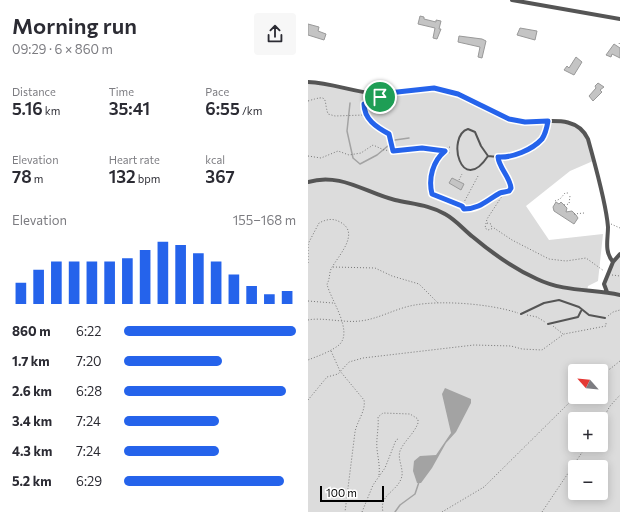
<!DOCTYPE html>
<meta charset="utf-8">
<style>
body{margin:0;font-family:Commissioner,sans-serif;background:#f7f7f7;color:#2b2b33;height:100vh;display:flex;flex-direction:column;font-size:15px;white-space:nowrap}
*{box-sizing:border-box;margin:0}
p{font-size:13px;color:#7c7c81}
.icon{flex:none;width:22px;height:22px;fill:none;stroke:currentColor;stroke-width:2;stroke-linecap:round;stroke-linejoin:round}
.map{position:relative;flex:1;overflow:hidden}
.side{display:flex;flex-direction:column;background:#fff;width:308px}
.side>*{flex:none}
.needle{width:26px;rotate:297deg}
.buttons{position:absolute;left:260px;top:364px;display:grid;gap:8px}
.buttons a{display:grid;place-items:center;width:40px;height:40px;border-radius:4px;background:#fff;box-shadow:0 2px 10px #0003;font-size:20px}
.scale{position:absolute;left:12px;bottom:10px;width:64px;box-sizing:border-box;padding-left:4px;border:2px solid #000;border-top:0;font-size:11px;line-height:14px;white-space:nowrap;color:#000;-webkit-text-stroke:3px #fff;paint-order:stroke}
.pin{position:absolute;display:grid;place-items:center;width:34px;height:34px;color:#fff;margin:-17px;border:2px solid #fff;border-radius:50%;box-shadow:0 1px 4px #0007}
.round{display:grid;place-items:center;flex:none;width:42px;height:42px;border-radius:4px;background:#f7f7f7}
.headline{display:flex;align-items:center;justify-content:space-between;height:68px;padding:0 12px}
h1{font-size:22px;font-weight:600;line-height:30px}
.figures{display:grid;grid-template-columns:repeat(3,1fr);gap:6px;height:68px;padding:4px 12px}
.figures div{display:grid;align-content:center}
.figures b{font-size:17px;font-weight:600}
.figures small{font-size:11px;font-weight:400}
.figures p{font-size:11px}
.chart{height:112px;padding:8px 12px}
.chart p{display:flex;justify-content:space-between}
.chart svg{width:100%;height:72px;margin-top:4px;stroke:#2563eb;stroke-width:6}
ul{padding:0 12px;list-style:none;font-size:13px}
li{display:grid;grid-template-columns:64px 48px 1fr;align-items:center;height:30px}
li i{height:10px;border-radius:5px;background:#2563eb}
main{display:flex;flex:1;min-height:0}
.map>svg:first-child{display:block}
.green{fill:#dcdcdc;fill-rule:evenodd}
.water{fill:#a3a3a3}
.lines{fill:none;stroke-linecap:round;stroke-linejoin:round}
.stream{stroke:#a3a3a3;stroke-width:1.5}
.building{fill:#c4c4c4;stroke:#999}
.path{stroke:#777;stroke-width:1;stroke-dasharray:1 2;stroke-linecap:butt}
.service{stroke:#555;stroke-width:2}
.minor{stroke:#555;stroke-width:4}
.route-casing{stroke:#fff;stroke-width:8}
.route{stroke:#2563eb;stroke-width:5}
</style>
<main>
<section class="side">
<div class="headline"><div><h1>Morning run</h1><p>09:29 · 6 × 860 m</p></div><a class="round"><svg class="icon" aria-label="share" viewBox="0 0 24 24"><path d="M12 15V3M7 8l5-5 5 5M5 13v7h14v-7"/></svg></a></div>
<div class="figures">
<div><p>Distance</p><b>5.16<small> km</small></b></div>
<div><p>Time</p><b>35:41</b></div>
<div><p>Pace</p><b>6:55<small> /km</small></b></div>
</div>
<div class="figures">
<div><p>Elevation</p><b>78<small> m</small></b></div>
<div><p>Heart rate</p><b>132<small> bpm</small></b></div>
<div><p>kcal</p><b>367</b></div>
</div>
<div class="chart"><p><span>Elevation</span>155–168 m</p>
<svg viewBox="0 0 160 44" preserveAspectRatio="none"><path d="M5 44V31M15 44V23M25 44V18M35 44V18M45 44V18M55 44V18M65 44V16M75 44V11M85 44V6M95 44V8M105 44V13M115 44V18M125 44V26M135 44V33M145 44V38M155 44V36"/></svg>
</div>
<ul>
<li><b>860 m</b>6:22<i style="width:100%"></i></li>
<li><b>1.7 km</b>7:20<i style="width:57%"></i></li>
<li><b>2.6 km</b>6:28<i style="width:94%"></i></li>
<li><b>3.4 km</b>7:24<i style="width:55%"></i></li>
<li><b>4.3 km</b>7:24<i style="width:55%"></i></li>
<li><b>5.2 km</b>6:29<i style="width:93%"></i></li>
</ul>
</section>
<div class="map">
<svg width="312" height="512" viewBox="0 0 312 512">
<rect width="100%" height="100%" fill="#fff"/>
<!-- green -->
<path class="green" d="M 0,82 L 64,93 L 108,89 L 136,90 L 187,113 L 209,121 L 244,120 L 266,124 L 278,134 L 285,161 L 262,171 L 218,206 L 241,240 L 295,234 L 290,281 L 280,286 L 279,291 L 299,292 C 294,278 305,266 312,254 L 312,512 L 0,512 ZM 267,371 L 293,371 L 293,397 L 267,397 ZM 267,419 L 293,419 L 293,445 L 267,445 ZM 267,467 L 293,467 L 293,493 L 267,493 Z"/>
<!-- water -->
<path class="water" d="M 137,388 L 163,399 L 163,403 L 148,432 L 138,443 L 124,468 L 113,483 L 109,483 L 105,471 L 106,461 L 112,456 L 128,455 L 143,433 L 134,394 Z"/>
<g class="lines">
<!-- stream -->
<path class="stream" d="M 42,103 L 39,131 L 45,158 L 52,164 L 69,155 L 87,140 L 101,138
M 87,512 L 92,505 L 107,494 L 111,482"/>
</g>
<!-- building -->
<path class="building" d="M 112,16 L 116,17 L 116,19 L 128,22 L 128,20 L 133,21 L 131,29 L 133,29 L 129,39 L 125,38 L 127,28 L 110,24 Z
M 0,24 L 11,27 L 10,31 L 18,34 L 16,40 L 0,35 Z
M 212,28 L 229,31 L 227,40 L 209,35 Z
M 151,36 L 174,39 L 178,41 L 174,58 L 170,57 L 172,47 L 150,42 Z
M 306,44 L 312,48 L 312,58 L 304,54 L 303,57 L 298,55 Z
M 268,57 L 274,62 L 266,75 L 256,70 L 259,66 L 261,68 Z
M 290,83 L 296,87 L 292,90 L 294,92 L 285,101 L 281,96 L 288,88 L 287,86 Z
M 144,178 L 156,184 L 153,190 L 141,183 Z
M 248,202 L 251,204 L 253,202 L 259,208 L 258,212 L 264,211 L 268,215 L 270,218 L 266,224 L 246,211 L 245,207 Z"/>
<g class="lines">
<!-- path -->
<path class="path" d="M 311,43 L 312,45
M 72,99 L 73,103 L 69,104 L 56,104 C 56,119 68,127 81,134 L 85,151
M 0,101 C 22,94 15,99 20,114 L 27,116 L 56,115
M 142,147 C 127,150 121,181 124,194 L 154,206
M 0,156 L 13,158 L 30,151 L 41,155 L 53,153 L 65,145 L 76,150 L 85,151 L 114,148 L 137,151 L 142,153
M 190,159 L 203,184 L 203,188 L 197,192
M 170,176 L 154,206 L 156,209 L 175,205 L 192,193 L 196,193 L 179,219 L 177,228 L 180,230 L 186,228 L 204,240 L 241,259 L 258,261 L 278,258 L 296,271
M 151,180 L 154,174
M 247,201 L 252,199 L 257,193 L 261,193
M 256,205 L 261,204 L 262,196
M 266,214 L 276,213
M 179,223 L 183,224 L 184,228
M 303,224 L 312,228
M 0,263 L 0,244 L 11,223 C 19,219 25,218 32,222 C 53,233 30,256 23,269 C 21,274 22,279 19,284 C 22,299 46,331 31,345 C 22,352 10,356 0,360
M 25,267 L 67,268 L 84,276 L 111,284 L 130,303
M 304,275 L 312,276
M 0,301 L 25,303
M 219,315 L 229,317 L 237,322
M 300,316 L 305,312 L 312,310
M 0,320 C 14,317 35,323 52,321 C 71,319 88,308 107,305 C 135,300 183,304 210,313
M 245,326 L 255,334
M 23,351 L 32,371 L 56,400 C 58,411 49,421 47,432 L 37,512
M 293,372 L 302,369 L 312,361
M 0,400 L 19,377 L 30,374 L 41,362 L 55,358 L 166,345 L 203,346 L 214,349 L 234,350 L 256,334 L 298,326 L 298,322
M 293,422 L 302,406 L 312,395
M 71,475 C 72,466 70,458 69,449 C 68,438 71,428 70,417 L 75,413 L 102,414 L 110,419 L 110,423 C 106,434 96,441 92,451 C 89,460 97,470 93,479 C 88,492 71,495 75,512
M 54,512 L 65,485 L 77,468 L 88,440 L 90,439
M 134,512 L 176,487 L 267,397
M 234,512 L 279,445"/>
<!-- service -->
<path class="service" d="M 180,156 L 173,146 L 167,132 L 160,129 C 138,136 153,197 180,156 C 206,159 234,149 240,122
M 213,314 L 236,303 L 251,300 L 271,307 L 281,315 L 297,318
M 240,324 L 270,317 L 273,311"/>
<!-- minor -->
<path class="minor" d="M 204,0 L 312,19
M 0,82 C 25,83 48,93 72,94 C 91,95 109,86 127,88 C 157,91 179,116 209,121 C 233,125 267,111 280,139 C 287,165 298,202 300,227 C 300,240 296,251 305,262
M 0,182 C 32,172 58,193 87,200 C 104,204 122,205 137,214 C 148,220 156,230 165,237 C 184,253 207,269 229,279 C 256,292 284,289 312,295
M 299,292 L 296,284 L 305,262 L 312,254"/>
</g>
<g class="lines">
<defs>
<path id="route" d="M 126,88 L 150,94 L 201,119 L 217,122 L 240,121 C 239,127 238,133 234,139 C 224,150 204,158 190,157 C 191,168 202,177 203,188 L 201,191 C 199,192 194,192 192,193 C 179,200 172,209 156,209 L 154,206 L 124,194 C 120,178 125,161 137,151 L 114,148 L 85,151 L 81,134 C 68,127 56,119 56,104 L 70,104 L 73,103 L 71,94 Z"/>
</defs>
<!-- route casing -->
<use href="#route" class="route-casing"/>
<!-- route -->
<use href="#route" class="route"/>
</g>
</svg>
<div class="buttons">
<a><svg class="needle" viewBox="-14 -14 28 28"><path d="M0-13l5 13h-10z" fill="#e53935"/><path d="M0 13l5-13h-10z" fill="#7c7c81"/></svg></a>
<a>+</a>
<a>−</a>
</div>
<div class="scale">100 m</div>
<div class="pin" style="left:72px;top:97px;background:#1e9e55"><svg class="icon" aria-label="arrive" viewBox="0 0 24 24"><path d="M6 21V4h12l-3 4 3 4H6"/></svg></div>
</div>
</main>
